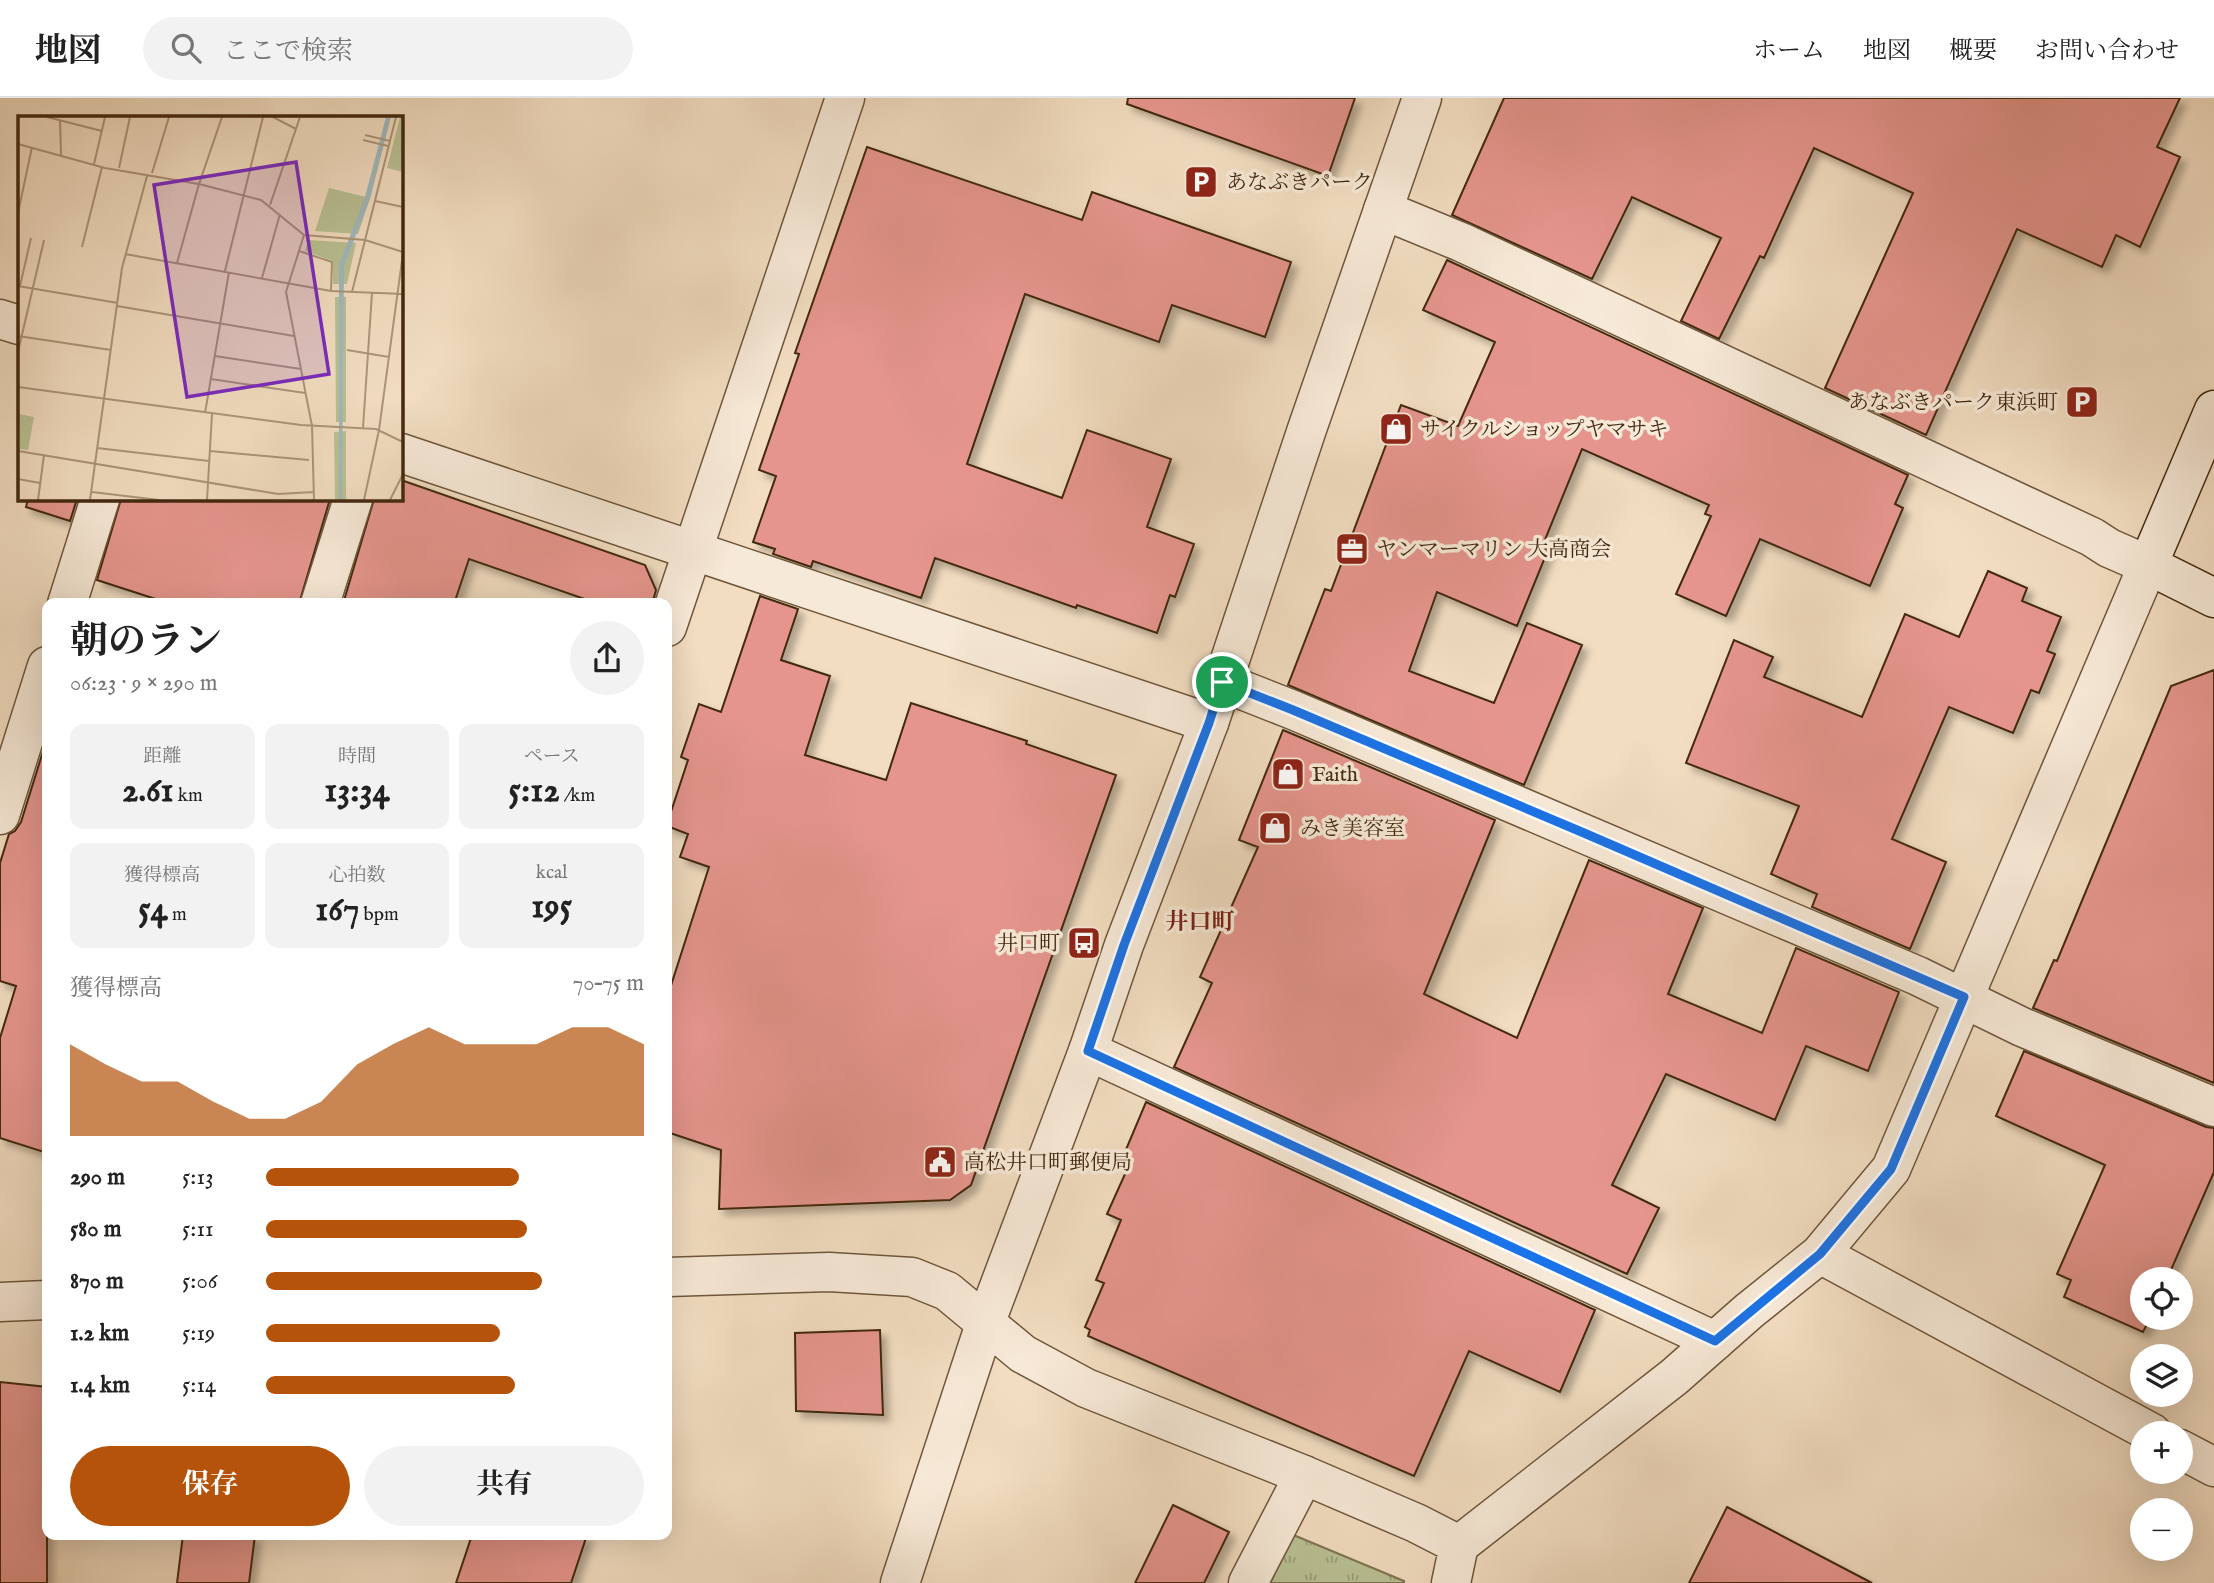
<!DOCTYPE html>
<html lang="ja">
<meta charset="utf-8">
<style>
body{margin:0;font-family:"IM FELL English","Noto Serif JP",serif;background:#f2f2f2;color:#222;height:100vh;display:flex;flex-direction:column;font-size:26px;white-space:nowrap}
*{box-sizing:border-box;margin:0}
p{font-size:23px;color:#767676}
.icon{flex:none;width:38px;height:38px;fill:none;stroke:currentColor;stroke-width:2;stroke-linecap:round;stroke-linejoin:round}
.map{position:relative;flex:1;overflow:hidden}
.panel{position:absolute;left:42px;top:500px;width:630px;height:942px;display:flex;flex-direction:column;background:#fff;border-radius:14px;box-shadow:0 7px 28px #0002}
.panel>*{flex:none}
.fabs{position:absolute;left:2130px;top:1169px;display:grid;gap:14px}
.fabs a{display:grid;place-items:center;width:63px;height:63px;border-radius:50%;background:#fff;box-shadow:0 7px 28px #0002;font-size:35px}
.pin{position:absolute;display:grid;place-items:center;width:60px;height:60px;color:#fff;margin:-30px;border:4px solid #fff;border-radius:50%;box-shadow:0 2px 7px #0007}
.round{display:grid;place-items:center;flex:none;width:74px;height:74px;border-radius:37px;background:#f2f2f2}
.summary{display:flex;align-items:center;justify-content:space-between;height:119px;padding:0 28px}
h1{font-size:38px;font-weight:700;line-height:52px}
.metrics{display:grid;grid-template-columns:repeat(3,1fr);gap:10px;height:119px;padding:7px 28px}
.metrics div{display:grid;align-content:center;border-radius:14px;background:#f2f2f2;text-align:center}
.metrics b{font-size:35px;font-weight:700}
.metrics small{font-size:19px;font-weight:400}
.metrics p{font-size:19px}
.chart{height:196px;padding:14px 28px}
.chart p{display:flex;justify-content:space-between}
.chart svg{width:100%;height:126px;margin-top:7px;fill:#b45309;opacity:.7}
.primary-button{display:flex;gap:14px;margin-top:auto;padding:14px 28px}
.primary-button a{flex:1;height:80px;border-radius:42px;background:#b45309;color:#fff;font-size:28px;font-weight:700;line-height:80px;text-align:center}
.primary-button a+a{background:#f2f2f2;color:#222}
ul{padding:0 28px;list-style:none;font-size:23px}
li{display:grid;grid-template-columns:112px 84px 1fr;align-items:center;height:52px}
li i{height:18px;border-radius:9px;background:#b45309}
header{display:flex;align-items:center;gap:42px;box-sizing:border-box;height:98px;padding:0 35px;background:#fff;border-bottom:2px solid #e0e0e0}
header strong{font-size:33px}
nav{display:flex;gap:38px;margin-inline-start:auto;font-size:24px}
.search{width:490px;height:63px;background:#f2f2f2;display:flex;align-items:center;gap:18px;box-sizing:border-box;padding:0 24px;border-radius:38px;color:#767676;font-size:26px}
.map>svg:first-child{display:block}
.park{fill:url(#park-tufts);stroke:#7e7552;stroke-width:2}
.building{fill:#e5958d;stroke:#432910;stroke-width:2;filter:url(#shadow)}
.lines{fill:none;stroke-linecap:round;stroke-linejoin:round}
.minor-casing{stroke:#6f563c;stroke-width:41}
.tertiary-casing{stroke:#6f563c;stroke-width:41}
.secondary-casing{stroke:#432910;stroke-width:41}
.minor{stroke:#f7e9d7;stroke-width:38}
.tertiary{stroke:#f7e9d7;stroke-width:38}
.secondary{stroke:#f7e9d7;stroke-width:38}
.route-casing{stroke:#fff;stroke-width:14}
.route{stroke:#1a73e8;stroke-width:9}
.labels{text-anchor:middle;stroke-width:7;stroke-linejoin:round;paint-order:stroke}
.poi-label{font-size:21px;fill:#432910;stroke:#f7e9d7;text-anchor:start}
.neighbourhood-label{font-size:23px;font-weight:bold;fill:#7a1f14;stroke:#f7e9d7}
.inset-road{fill:none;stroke:#ac957a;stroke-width:2}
.view{fill:#7b2cbf;fill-opacity:0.15;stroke:#7b2cbf;stroke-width:3.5}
.inset-edge{fill:none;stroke:#432910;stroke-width:3.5}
</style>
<header>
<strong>地図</strong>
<div class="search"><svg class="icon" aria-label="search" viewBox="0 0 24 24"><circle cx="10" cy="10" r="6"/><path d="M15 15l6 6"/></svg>ここで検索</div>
<nav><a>ホーム</a><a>地図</a><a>概要</a><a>お問い合わせ</a></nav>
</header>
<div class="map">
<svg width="2214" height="1485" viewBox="0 0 2214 1485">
<defs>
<pattern id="park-tufts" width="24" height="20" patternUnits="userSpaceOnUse" patternTransform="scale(1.75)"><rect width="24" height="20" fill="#b9c194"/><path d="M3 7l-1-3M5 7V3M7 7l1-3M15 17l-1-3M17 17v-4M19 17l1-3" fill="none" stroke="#989d77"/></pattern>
<filter id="shadow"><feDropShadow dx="6" dy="6" stdDeviation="3.5" flood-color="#0004"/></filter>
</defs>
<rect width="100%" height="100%" fill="#f2ddc1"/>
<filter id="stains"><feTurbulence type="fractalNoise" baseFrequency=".00286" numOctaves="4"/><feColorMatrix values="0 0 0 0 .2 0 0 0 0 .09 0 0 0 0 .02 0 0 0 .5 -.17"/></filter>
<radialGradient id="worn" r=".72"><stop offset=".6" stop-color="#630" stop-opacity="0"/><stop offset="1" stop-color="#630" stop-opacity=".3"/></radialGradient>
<!-- park -->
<path class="park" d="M 1291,1436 L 1404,1483 L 1404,1485 L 1265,1485 Z"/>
<!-- building -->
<path class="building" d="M 1128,0 L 1355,0 L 1328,78 L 1127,6 Z
M 1504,0 L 2180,0 L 2157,49 L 2180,59 L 2140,149 L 2116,137 L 2102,169 L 2017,131 L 1926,337 L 1825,290 L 1913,95 L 1814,50 L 1764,160 L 1760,158 L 1719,241 L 1681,223 L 1721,140 L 1632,99 L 1592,181 L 1452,117 Z
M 867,49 L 1082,122 L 1092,94 L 1291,164 L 1265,239 L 1172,207 L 1159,244 L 1025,196 L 967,366 L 1062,400 L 1087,332 L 1171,361 L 1147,429 L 1194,446 L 1175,499 L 1170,497 L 1157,535 L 1077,507 L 1076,510 L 935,460 L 921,500 L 813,463 L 811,469 L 773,456 L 775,451 L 753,444 L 776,378 L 759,372 L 799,256 L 795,255 Z
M 1447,162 L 1908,377 L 1895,406 L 1903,410 L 1870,488 L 1760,441 L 1726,518 L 1676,496 L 1711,418 L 1705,416 L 1709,407 L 1582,351 L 1542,449 L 1548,452 L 1517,528 L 1437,494 L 1409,573 L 1494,605 L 1527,525 L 1582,547 L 1524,687 L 1288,587 L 1325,491 L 1331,493 L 1401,307 L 1458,328 L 1495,244 L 1423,212 Z
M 401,382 L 645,467 L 656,492 L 652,506 L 599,506 L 469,461 L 454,506 L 343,506 L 374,401 L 401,401 Z
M 28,401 L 77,401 L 70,423 L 26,409 Z
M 121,401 L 330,401 L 299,506 L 171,506 L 97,482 Z
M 1988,473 L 2027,490 L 2022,503 L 2061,519 L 2047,553 L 2055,556 L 2039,595 L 2031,592 L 2013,635 L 1949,609 L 1892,741 L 1946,764 L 1910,851 L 1812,809 L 1817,796 L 1771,776 L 1799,708 L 1686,665 L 1734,542 L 1773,559 L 1764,579 L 1862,619 L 1905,516 L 1959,539 Z
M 760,498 L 798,511 L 781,562 L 830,578 L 805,657 L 886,682 L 911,605 L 1027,643 L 1026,646 L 1116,677 L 971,1087 L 950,1102 L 719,1111 L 721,1052 L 667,1034 L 667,900 L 709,769 L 680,759 L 688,736 L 667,728 L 667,726 L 688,662 L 681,659 L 699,606 L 721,614 Z
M 2214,572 L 2214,985 L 2033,910 L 2054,862 L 2057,863 L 2171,588 Z
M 1283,632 L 1495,722 L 1424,896 L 1517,940 L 1589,762 L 1703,810 L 1668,896 L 1762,935 L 1796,850 L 1899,894 L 1868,973 L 1806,948 L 1775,1022 L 1666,976 L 1612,1087 L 1659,1110 L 1627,1176 L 1174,969 L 1212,885 L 1200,879 L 1258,749 L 1239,742 Z
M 45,647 L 47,648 L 47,1055 L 0,1040 L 0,940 L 16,888 L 0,883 L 0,765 L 9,736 L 15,733 L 21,724 Z
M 2024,953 L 2206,1029 L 2214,1030 L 2214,1074 L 2167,1181 L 2142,1181 L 2142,1220 L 2150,1220 L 2143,1234 L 2064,1199 L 2071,1182 L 2057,1176 L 2105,1067 L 1996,1018 Z
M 1146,1004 L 1595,1212 L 1560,1294 L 1469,1253 L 1414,1378 L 1088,1238 L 1090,1232 L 1085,1229 L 1104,1185 L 1096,1182 L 1121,1122 L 1107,1116 L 1130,1065 L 1122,1061 Z
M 880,1232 L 883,1317 L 796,1313 L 795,1235 Z
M 0,1284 L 47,1289 L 47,1485 L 0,1485 Z
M 1173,1407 L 1229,1434 L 1204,1485 L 1135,1485 Z
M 1727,1409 L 1872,1485 L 1689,1485 Z
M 183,1437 L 255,1437 L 249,1485 L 177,1485 Z
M 472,1437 L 587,1437 L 571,1485 L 456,1485 Z"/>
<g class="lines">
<defs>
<path id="minor" d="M 1383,112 L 1461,144 L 2092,439 L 2109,450 L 2148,467
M 0,221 L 19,227
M 401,355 L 1209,625
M 67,506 L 100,401
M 320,506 L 353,401
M 667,529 L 845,0
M 1222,584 L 1293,612 L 1918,878 L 2022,929 L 2214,1009
M 0,717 L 47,568
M 1088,953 L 1715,1243
M 1248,1485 L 1304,1377"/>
<path id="tertiary" d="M 1820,1156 L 2152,1335
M 667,1179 L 829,1174 L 912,1179 L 947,1193 L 1023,1256 L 1086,1290 L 1304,1377 L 1416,1425 L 1459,1447
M 0,1204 L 47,1202
M 2180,1351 L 2214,1369
M 900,1485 L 985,1226 L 1088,953 L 1124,847 L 1209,625 L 1307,331 L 1422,0
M 1451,1485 L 1459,1447 L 1674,1279 L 1749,1213 L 1820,1156 L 1891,1071 L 2148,467"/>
<path id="secondary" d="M 2214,312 L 2148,467 L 2214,500"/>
</defs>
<!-- minor casing -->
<use href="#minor" class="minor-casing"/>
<!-- tertiary casing -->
<use href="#tertiary" class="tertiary-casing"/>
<!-- secondary casing -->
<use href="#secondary" class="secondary-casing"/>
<!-- minor -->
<use href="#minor" class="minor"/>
<!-- tertiary -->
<use href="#tertiary" class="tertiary"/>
<!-- secondary -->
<use href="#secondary" class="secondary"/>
</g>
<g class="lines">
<defs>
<path id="route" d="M 1222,584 L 1293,612 L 1584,735 L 1964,899 L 1891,1071 L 1820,1156 L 1715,1243 L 1088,953 L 1124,847 L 1209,625 Z"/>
</defs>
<!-- route casing -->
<use href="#route" class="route-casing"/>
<!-- route -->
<use href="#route" class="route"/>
</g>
<!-- icons -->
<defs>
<symbol id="parking-square" viewBox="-11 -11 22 22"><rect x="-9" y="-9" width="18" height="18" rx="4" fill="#8f2418" stroke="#f7e9d7"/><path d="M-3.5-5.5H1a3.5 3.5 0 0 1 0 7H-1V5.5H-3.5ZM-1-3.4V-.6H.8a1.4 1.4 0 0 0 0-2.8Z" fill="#fff"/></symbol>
<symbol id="shop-square" viewBox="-11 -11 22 22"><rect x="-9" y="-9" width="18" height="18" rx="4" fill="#8f2418" stroke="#f7e9d7"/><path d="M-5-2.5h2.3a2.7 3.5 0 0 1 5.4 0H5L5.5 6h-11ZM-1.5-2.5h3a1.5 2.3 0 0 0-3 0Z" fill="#fff"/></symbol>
<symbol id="office-square" viewBox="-11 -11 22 22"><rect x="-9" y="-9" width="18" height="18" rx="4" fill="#8f2418" stroke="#f7e9d7"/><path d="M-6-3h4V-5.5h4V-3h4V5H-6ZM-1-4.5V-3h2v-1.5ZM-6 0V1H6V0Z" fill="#fff"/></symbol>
<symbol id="bus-square" viewBox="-11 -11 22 22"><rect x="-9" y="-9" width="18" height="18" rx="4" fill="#8f2418" stroke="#f7e9d7"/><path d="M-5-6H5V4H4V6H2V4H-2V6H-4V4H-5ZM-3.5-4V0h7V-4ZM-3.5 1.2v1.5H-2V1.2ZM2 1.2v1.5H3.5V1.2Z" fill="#fff"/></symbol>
<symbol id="civic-square" viewBox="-11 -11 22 22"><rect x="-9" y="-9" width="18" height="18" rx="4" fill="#8f2418" stroke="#f7e9d7"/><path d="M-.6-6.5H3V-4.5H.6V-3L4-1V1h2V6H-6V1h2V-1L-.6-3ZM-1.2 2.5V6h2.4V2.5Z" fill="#fff"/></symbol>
</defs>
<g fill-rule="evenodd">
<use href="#parking-square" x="1182" y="65" width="38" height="38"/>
<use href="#parking-square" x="2063" y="285" width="38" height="38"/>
<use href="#shop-square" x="1377" y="312" width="38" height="38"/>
<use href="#office-square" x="1333" y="432" width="38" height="38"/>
<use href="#shop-square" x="1269" y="657" width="38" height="38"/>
<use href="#shop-square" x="1256" y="711" width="38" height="38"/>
<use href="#bus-square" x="1065" y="826" width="38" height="38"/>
<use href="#civic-square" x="921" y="1045" width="38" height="38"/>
</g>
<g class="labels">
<!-- poi labels -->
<g class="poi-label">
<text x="1226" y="91">あなぶきパーク</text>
<text x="2058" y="311" text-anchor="end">あなぶきパーク東浜町</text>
<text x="1420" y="338">サイクルショップヤマサキ</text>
<text x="1376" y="458">ヤンマーマリン 大高商会</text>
<text x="1312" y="683">Faith</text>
<text x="1300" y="737">みき美容室</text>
<text x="1060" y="852" text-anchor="end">井口町</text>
<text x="964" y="1071">高松井口町郵便局</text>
</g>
<!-- neighbourhood labels -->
<g class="neighbourhood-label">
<text x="1200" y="831">井口町</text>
</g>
</g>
<!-- overview -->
<g transform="translate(18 18)">
<rect width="385" height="385" fill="#f2ddc1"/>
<path d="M 311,72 L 352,82 L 340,118 L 297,115 ZM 290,124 L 338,127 L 329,168 L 315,168 L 315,145 L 287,135 ZM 317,181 L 328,181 L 328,306 L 318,306 ZM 1,298 L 16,301 L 10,334 L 2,333 ZM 328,315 L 328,384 L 317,384 L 316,316 Z" fill="#b9c194"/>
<path d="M 382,1 L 385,1 L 385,56 L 369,52 Z" fill="#b9c194"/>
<path d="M 368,1 L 373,1 L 352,83 L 326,150 L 324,384 L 321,384 L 321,149 L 347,81 Z" fill="#a0b9bd"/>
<path class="inset-road" d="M 29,1 L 84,15M 255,1 L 278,13M 42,4 L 43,39M 347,19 L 372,25M 345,24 L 370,30M 0,28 L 87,52 L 181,68 L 204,1M 76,48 L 87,1M 101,52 L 112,1M 134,57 L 151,1M 357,85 L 385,91M 252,89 L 282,1M 0,97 L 14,31M 286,119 L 268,176 L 294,310 L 296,384M 64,131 L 84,51M 281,135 L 314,146 L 313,175M 107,138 L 313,175 L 385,178M 159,147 L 181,68 L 243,84 L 286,119 L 347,124 L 385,136M 207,155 L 245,1M 244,162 L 262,98M 0,170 L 100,187M 2,170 L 13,122M 334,176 L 378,1M 99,190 L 276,220M 0,220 L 93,234M 329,234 L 371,241M 0,236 L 26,124M 197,240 L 283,253M 193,263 L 287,277M 0,271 L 283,309 L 358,313 L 385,326M 187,297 L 211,156M 345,312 L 354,177M 79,332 L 191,345M 0,335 L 260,378 L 295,376M 192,335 L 291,344M 0,363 L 22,367M 74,376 L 141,384M 20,384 L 26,339M 72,384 L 104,152 L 129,60M 189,384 L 194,298M 346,384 L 361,314 L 385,137M 372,384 L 385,358"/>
<path class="view" d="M 278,46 L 311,258 L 169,281 L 136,69 Z"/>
<rect width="385" height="385" class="inset-edge"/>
</g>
<rect width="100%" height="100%" filter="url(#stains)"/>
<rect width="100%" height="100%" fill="url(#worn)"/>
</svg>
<div class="fabs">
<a><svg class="icon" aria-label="locate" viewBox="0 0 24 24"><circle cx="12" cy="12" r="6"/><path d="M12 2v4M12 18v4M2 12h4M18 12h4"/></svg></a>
<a><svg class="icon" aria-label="layers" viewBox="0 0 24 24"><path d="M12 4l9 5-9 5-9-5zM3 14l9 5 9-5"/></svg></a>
<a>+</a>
<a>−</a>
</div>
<div class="pin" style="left:1222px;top:584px;background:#1e9e55"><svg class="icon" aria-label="arrive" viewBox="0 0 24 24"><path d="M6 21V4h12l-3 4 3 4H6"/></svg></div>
<section class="panel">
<div class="summary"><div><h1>朝のラン</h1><p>06:23 · 9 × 290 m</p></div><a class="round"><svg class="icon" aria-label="share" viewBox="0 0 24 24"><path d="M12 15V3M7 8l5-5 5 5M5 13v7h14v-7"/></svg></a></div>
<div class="metrics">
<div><p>距離</p><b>2.61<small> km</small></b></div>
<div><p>時間</p><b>13:34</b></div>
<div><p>ペース</p><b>5:12<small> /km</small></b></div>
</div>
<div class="metrics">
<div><p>獲得標高</p><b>54<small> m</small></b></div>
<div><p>心拍数</p><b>167<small> bpm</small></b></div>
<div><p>kcal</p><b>195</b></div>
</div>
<div class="chart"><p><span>獲得標高</span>70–75 m</p>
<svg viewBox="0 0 160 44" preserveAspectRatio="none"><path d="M0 44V12L10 19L20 25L30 25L40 32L50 38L60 38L70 32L80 19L90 12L100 6L110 12L120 12L130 12L140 6L150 6L160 12V44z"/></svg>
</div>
<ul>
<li><b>290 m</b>5:13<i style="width:67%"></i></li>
<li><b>580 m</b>5:11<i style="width:69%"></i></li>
<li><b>870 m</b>5:06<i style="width:73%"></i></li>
<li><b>1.2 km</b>5:19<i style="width:62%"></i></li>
<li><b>1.4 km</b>5:14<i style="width:66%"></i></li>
</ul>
<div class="primary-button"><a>保存</a><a>共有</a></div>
</section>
</div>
